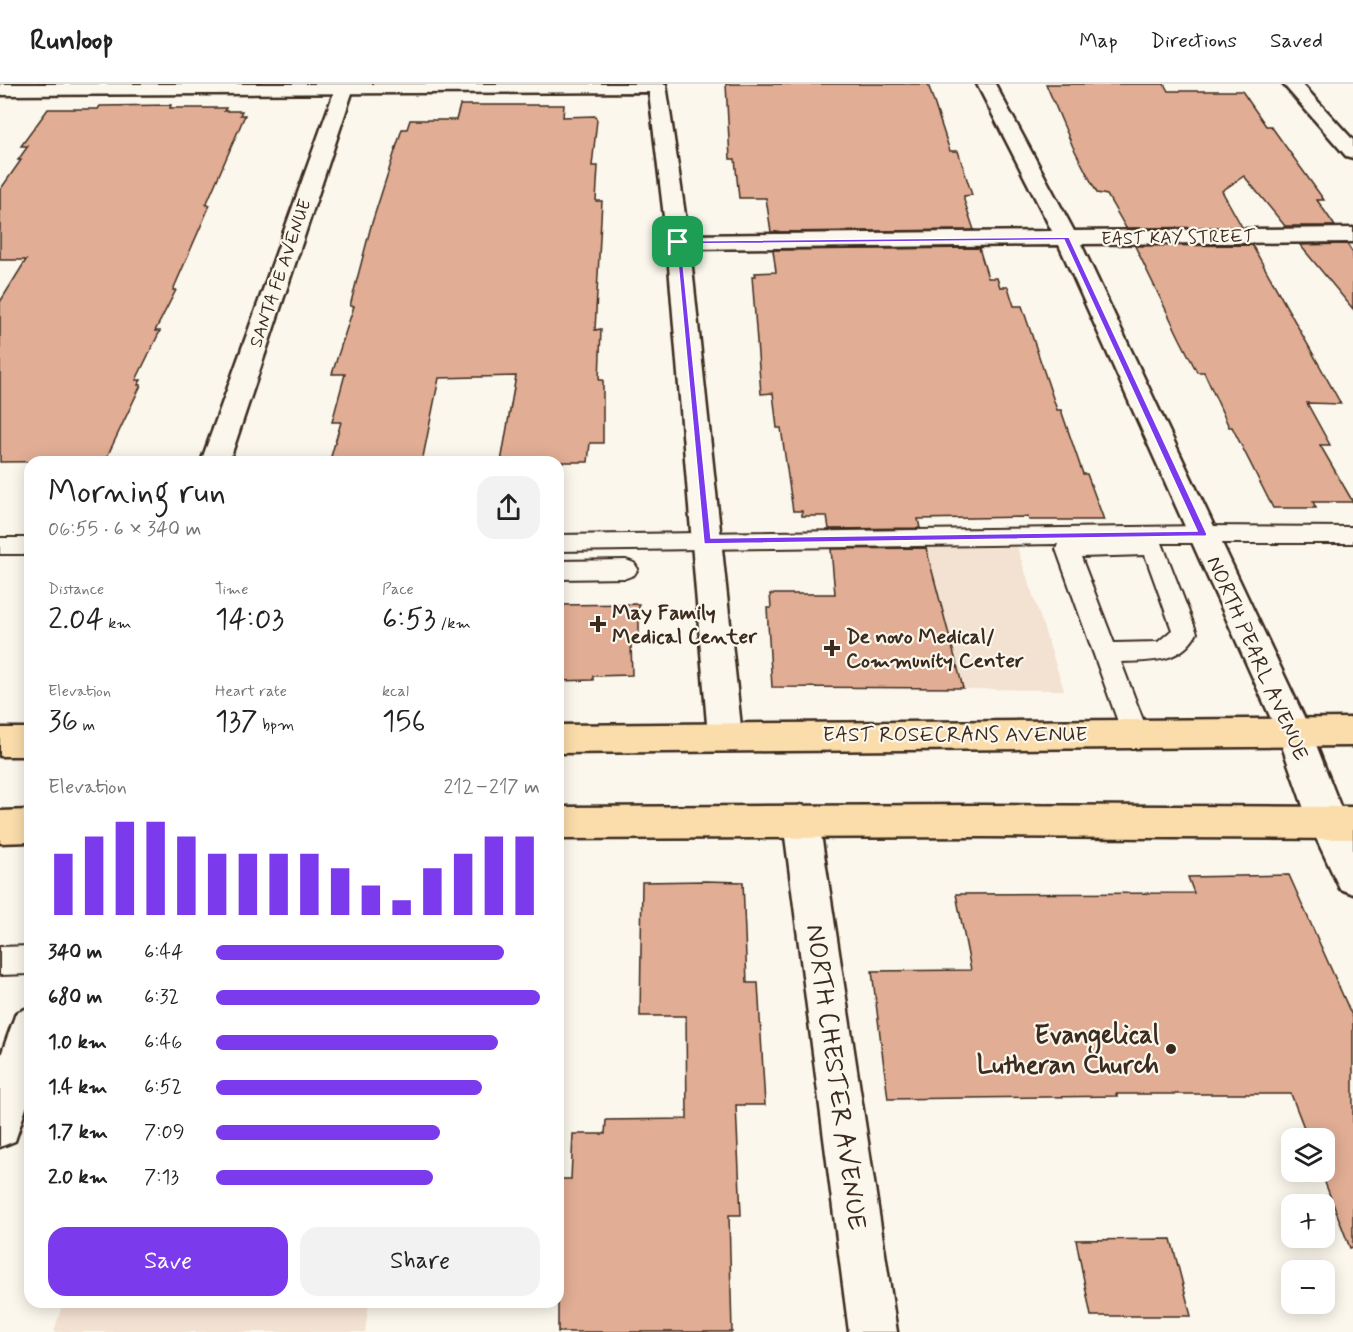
<!DOCTYPE html>
<meta charset="utf-8">
<style>
body{margin:0;font-family:Mynerve,sans-serif;background:#f2f2f2;color:#222;height:100vh;display:flex;flex-direction:column;font-size:22px;white-space:nowrap}
*{box-sizing:border-box;margin:0}
p{font-size:20px;color:#767676}
.icon{flex:none;width:33px;height:33px;fill:none;stroke:currentColor;stroke-width:2;stroke-linecap:round;stroke-linejoin:round}
.map{position:relative;flex:1;overflow:hidden}
.panel{position:absolute;left:24px;top:372px;width:540px;height:852px;display:flex;flex-direction:column;background:#fff;border-radius:18px;box-shadow:0 3px 15px #0003}
.panel>*{flex:none}
.buttons{position:absolute;left:1281px;top:1044px;display:grid;gap:12px}
.buttons a{display:grid;place-items:center;width:54px;height:54px;border-radius:12px;background:#fff;box-shadow:0 3px 15px #0003;font-size:30px}
.pin{position:absolute;display:grid;place-items:center;width:51px;height:51px;color:#fff;margin:-26px;border-radius:12px;box-shadow:0 3px 9px #0006}
.round{display:grid;place-items:center;flex:none;width:63px;height:63px;border-radius:18px;background:#f2f2f2}
.head{display:flex;align-items:center;justify-content:space-between;height:102px;padding:0 24px}
h1{font-size:33px;font-weight:600;line-height:45px}
.figures{display:grid;grid-template-columns:repeat(3,1fr);gap:9px;height:102px;padding:6px 24px}
.figures div{display:grid;align-content:center}
.figures b{font-size:30px;font-weight:600}
.figures small{font-size:16px;font-weight:400}
.figures p{font-size:16px}
.chart{height:168px;padding:12px 24px}
.chart p{display:flex;justify-content:space-between}
.chart svg{width:100%;height:108px;margin-top:6px;stroke:#7c3aed;stroke-width:6}
.button{display:flex;gap:12px;margin-top:auto;padding:12px 24px}
.button a{flex:1;height:69px;border-radius:18px;background:#7c3aed;color:#fff;font-size:24px;font-weight:600;line-height:69px;text-align:center}
.button a+a{background:#f2f2f2;color:#222}
ul{padding:0 24px;list-style:none;font-size:20px}
li{display:grid;grid-template-columns:96px 72px 1fr;align-items:center;height:45px}
li i{height:15px;border-radius:8px;background:#7c3aed}
header{display:flex;align-items:center;gap:36px;box-sizing:border-box;height:84px;padding:0 30px;background:#fff;border-bottom:2px solid #e0e0e0}
header strong{font-size:28px}
nav{display:flex;gap:33px;margin-inline-start:auto;font-size:21px}
.map>svg:first-child{display:block}
.built{fill:#f3e1d2}
.building{fill:#e1ad94;stroke:#3b2a1e;stroke-width:1.5}
.lines{fill:none;stroke-linecap:round;stroke-linejoin:round}
.lane-casing{stroke:#3b2a1e;stroke-width:4}
.street-casing{stroke:#3b2a1e;stroke-width:5}
.secondary-casing{stroke:#3b2a1e;stroke-width:5}
.primary-casing{stroke:#3b2a1e;stroke-width:5}
.lane{fill:#fbf7ec;fill-rule:evenodd}
.street{fill:#fbf7ec;fill-rule:evenodd}
.secondary{fill:#fbf7ec;fill-rule:evenodd}
.primary{fill:#fbddab;fill-rule:evenodd}
.route{fill:#7c3aed;stroke:#fff;stroke-width:1.5;fill-rule:evenodd}
.poi-dot{fill:#3b2a1e;stroke:#fbf7ec;stroke-width:2}
.labels{text-anchor:middle;stroke-width:4.5;stroke-linejoin:round;paint-order:stroke}
.far-street-label{font-size:18px;fill:#3b2a1e;stroke:#fbf7ec}
.poi-label{font-size:21px;font-weight:bold;fill:#3b2a1e;stroke:#fbf7ec;text-anchor:start}
.street-label{font-size:21px;fill:#3b2a1e;stroke:#fbf7ec}
.near-poi-label{font-size:26px;font-weight:bold;fill:#3b2a1e;stroke:#fbf7ec;text-anchor:end}
.near-street-label{font-size:26px;fill:#3b2a1e;stroke:#fbf7ec}
</style>
<header>
<strong>Runloop</strong>
<nav><a>Map</a><a>Directions</a><a>Saved</a></nav>
</header>
<div class="map">
<svg width="1353" height="1248" viewBox="0 0 1353 1248">
<rect width="100%" height="100%" fill="#fbf7ec"/>
<filter id="ink" filterUnits="userSpaceOnUse"><feTurbulence type="fractalNoise" baseFrequency=".0167" numOctaves="2"/><feDisplacementMap in="SourceGraphic" scale="12" xChannelSelector="R" yChannelSelector="G"/><feConvolveMatrix kernelMatrix="1 2 1 2 8 2 1 2 1" color-interpolation-filters="sRGB"/></filter>
<g filter="url(#ink)">
<!-- built -->
<path class="built" d="M 1017,463 L 1064,606 L 963,605 L 926,464 Z
M 63,1218 L 369,1218 L 365,1248 L 54,1248 Z"/>
<!-- building -->
<path class="building" d="M 726,0 L 928,0 L 950,67 L 958,67 L 972,111 L 964,112 L 964,116 L 974,146 L 771,148 L 766,114 L 739,114 L 735,75 L 730,75 Z
M 1046,0 L 1164,0 L 1168,7 L 1242,7 L 1266,42 L 1271,42 L 1324,116 L 1317,116 L 1335,142 L 1285,142 L 1244,92 L 1222,107 L 1242,143 L 1126,144 L 1107,111 L 1097,109 L 1073,63 Z
M 171,21 L 170,24 L 226,24 L 224,27 L 242,27 L 240,31 L 245,31 L 206,121 L 210,121 L 173,206 L 176,206 L 155,247 L 160,247 L 136,296 L 141,296 L 138,301 L 141,301 L 105,377 L 0,378 L 0,218 L 26,176 L 0,176 L 0,106 L 21,76 L 18,76 L 28,62 L 21,62 L 48,25 L 98,25 L 100,22 Z
M 460,21 L 564,21 L 563,33 L 595,32 L 597,36 L 592,82 L 598,82 L 596,117 L 602,117 L 595,246 L 601,245 L 599,296 L 603,296 L 603,359 L 590,359 L 588,378 L 501,378 L 516,292 L 439,294 L 422,378 L 334,378 L 335,376 L 330,376 L 341,338 L 332,338 L 345,290 L 332,290 L 354,222 L 350,222 L 371,142 L 402,45 L 407,45 L 410,36 L 456,36 Z
M 1347,160 L 1353,169 L 1353,225 L 1300,161 Z
M 1252,161 L 1341,320 L 1307,319 L 1330,361 L 1320,361 L 1353,418 L 1313,418 L 1316,424 L 1273,424 L 1232,343 L 1229,343 L 1204,288 L 1197,288 L 1180,255 L 1135,162 Z
M 979,164 L 988,194 L 997,194 L 1000,203 L 1008,203 L 1014,222 L 1022,222 L 1057,326 L 1061,326 L 1083,390 L 1087,390 L 1104,436 L 1029,436 L 1028,433 L 918,435 L 920,444 L 829,445 L 827,432 L 802,432 L 802,427 L 793,427 L 781,344 L 777,344 L 773,309 L 761,310 L 752,192 L 756,192 L 755,189 L 776,188 L 773,166 Z
M 926,464 L 963,604 L 772,603 L 767,524 L 771,524 L 770,510 L 835,510 L 831,465 Z
M 639,520 L 639,559 L 631,560 L 632,591 L 593,592 L 593,596 L 558,597 L 558,521 Z
M 1289,791 L 1353,934 L 1353,1163 L 1350,1164 L 1321,1088 L 1324,1088 L 1324,1054 L 1308,1054 L 1291,1010 L 1116,1010 L 1117,1012 L 888,1015 L 872,887 L 971,886 L 956,810 L 1194,809 L 1188,793 Z
M 705,797 L 743,798 L 747,899 L 758,899 L 765,1021 L 736,1021 L 741,1131 L 729,1131 L 732,1248 L 558,1248 L 558,1095 L 571,1095 L 573,1050 L 605,1050 L 606,1036 L 687,1035 L 686,932 L 640,932 L 642,798 Z
M 1171,1155 L 1191,1232 L 1091,1232 L 1076,1156 Z"/>
<g class="lines">
<defs>
<path id="lane" d="M 1203,442 L 1353,443 L 1353,459 L 1162,459 L 1197,549 C 1181,579 1151,577 1121,578 L 1148,649 L 1144,657 L 1135,660 L 1126,657 L 1122,649 L 1056,465 L 1058,460 L 558,467 L 558,451 ZM 1145,471 L 1172,546 L 1158,558 L 1114,559 L 1081,473 Z
M 0,454 L 30,454 L 30,470 L 0,470 Z
M 626,476 L 634,479 L 638,485 L 634,491 L 626,494 L 558,495 L 558,477 Z
M 30,862 L 30,890 L 0,891 L 0,863 Z"/>
<path id="street" d="M 0,0 L 666,0 L 688,151 L 1052,147 L 977,0 L 995,0 L 1074,147 L 1353,144 L 1353,158 L 1081,160 L 1311,648 L 1353,755 L 1353,810 L 1340,805 L 1309,739 L 1277,648 L 1059,161 L 690,165 L 742,652 L 737,662 L 725,666 L 713,662 L 708,652 L 667,158 L 649,8 L 0,11 Z
M 1283,0 L 1302,0 L 1353,56 L 1353,74 L 1346,72 Z
M 801,721 L 814,726 L 819,737 L 897,1248 L 849,1248 L 783,737 L 788,726 Z"/>
<path id="secondary" d="M 337,0 L 355,0 L 229,378 L 201,378 Z
M 30,923 L 30,1012 L 15,1057 L 0,1063 L 0,974 L 16,929 Z"/>
<path id="primary" d="M 1353,634 L 1353,662 L 558,669 L 558,641 Z
M 0,644 L 30,644 L 30,672 L 0,672 Z
M 981,721 L 1353,723 L 1353,755 L 981,753 L 558,755 L 558,723 Z
M 30,726 L 30,758 L 0,759 L 0,727 Z"/>
</defs>
<!-- lane casing -->
<use href="#lane" class="lane-casing"/>
<!-- street casing -->
<use href="#street" class="street-casing"/>
<!-- secondary casing -->
<use href="#secondary" class="secondary-casing"/>
<!-- primary casing -->
<use href="#primary" class="primary-casing"/>
<!-- lane -->
<use href="#lane" class="lane"/>
<!-- street -->
<use href="#street" class="street"/>
<!-- secondary -->
<use href="#secondary" class="secondary"/>
<!-- primary -->
<use href="#primary" class="primary"/>
</g>
</g>
<!-- route -->
<path class="route" d="M 1069,153 L 1207,450 L 1206,452 L 704,460 L 676,157 ZM 1064,156 L 1197,447 L 711,454 L 681,160 Z"/>
<!-- markers -->
<g class="poi-dot">
<path d="M595 531h6v6h6v6h-6v6h-6v-6h-6v-6h6z"/>
<path d="M829 555h6v6h6v6h-6v6h-6v-6h-6v-6h6z"/>
<circle cx="1171" cy="965" r="6"/>
</g>
<g class="labels">
<!-- far-street labels -->
<g class="far-street-label">
<text transform="translate(1178 153) rotate(-1)" y="6">EAST KAY STREET</text>
<text transform="translate(280 189) rotate(-71)" y="6">SANTA FE AVENUE</text>
</g>
<!-- poi labels -->
<g class="poi-label">
<text x="612" y="535">May Family<tspan x="612" dy="24">Medical Center</tspan></text>
<text x="846" y="559">De novo Medical/<tspan x="846" dy="24">Community Center</tspan></text>
</g>
<!-- street labels -->
<g class="street-label">
<text transform="translate(1258 574) rotate(66)" y="7">NORTH PEARL AVENUE</text>
<text x="955" y="657">EAST ROSECRANS AVENUE</text>
</g>
<!-- near-poi labels -->
<g class="near-poi-label">
<text x="1159" y="959">Evangelical<tspan x="1159" dy="30">Lutheran Church</tspan></text>
</g>
<!-- near-street labels -->
<g class="near-street-label">
<text transform="translate(837 993) rotate(82)" y="9">NORTH CHESTER AVENUE</text>
</g>
</g>
</svg>
<div class="buttons">
<a><svg class="icon" aria-label="layers" viewBox="0 0 24 24"><path d="M12 4l9 5-9 5-9-5zM3 14l9 5 9-5"/></svg></a>
<a>+</a>
<a>−</a>
</div>
<div class="pin" style="left:678px;top:158px;background:#1e9e55"><svg class="icon" aria-label="arrive" viewBox="0 0 24 24"><path d="M6 21V4h12l-3 4 3 4H6"/></svg></div>
<section class="panel">
<div class="head"><div><h1>Morning run</h1><p>06:55 · 6 × 340 m</p></div><a class="round"><svg class="icon" aria-label="share" viewBox="0 0 24 24"><path d="M12 15V3M7 8l5-5 5 5M5 13v7h14v-7"/></svg></a></div>
<div class="figures">
<div><p>Distance</p><b>2.04<small> km</small></b></div>
<div><p>Time</p><b>14:03</b></div>
<div><p>Pace</p><b>6:53<small> /km</small></b></div>
</div>
<div class="figures">
<div><p>Elevation</p><b>36<small> m</small></b></div>
<div><p>Heart rate</p><b>137<small> bpm</small></b></div>
<div><p>kcal</p><b>156</b></div>
</div>
<div class="chart"><p><span>Elevation</span>212–217 m</p>
<svg viewBox="0 0 160 44" preserveAspectRatio="none"><path d="M5 44V19M15 44V12M25 44V6M35 44V6M45 44V12M55 44V19M65 44V19M75 44V19M85 44V19M95 44V25M105 44V32M115 44V38M125 44V25M135 44V19M145 44V12M155 44V12"/></svg>
</div>
<ul>
<li><b>340 m</b>6:44<i style="width:89%"></i></li>
<li><b>680 m</b>6:32<i style="width:100%"></i></li>
<li><b>1.0 km</b>6:46<i style="width:87%"></i></li>
<li><b>1.4 km</b>6:52<i style="width:82%"></i></li>
<li><b>1.7 km</b>7:09<i style="width:69%"></i></li>
<li><b>2.0 km</b>7:13<i style="width:67%"></i></li>
</ul>
<div class="button"><a>Save</a><a>Share</a></div>
</section>
</div>
